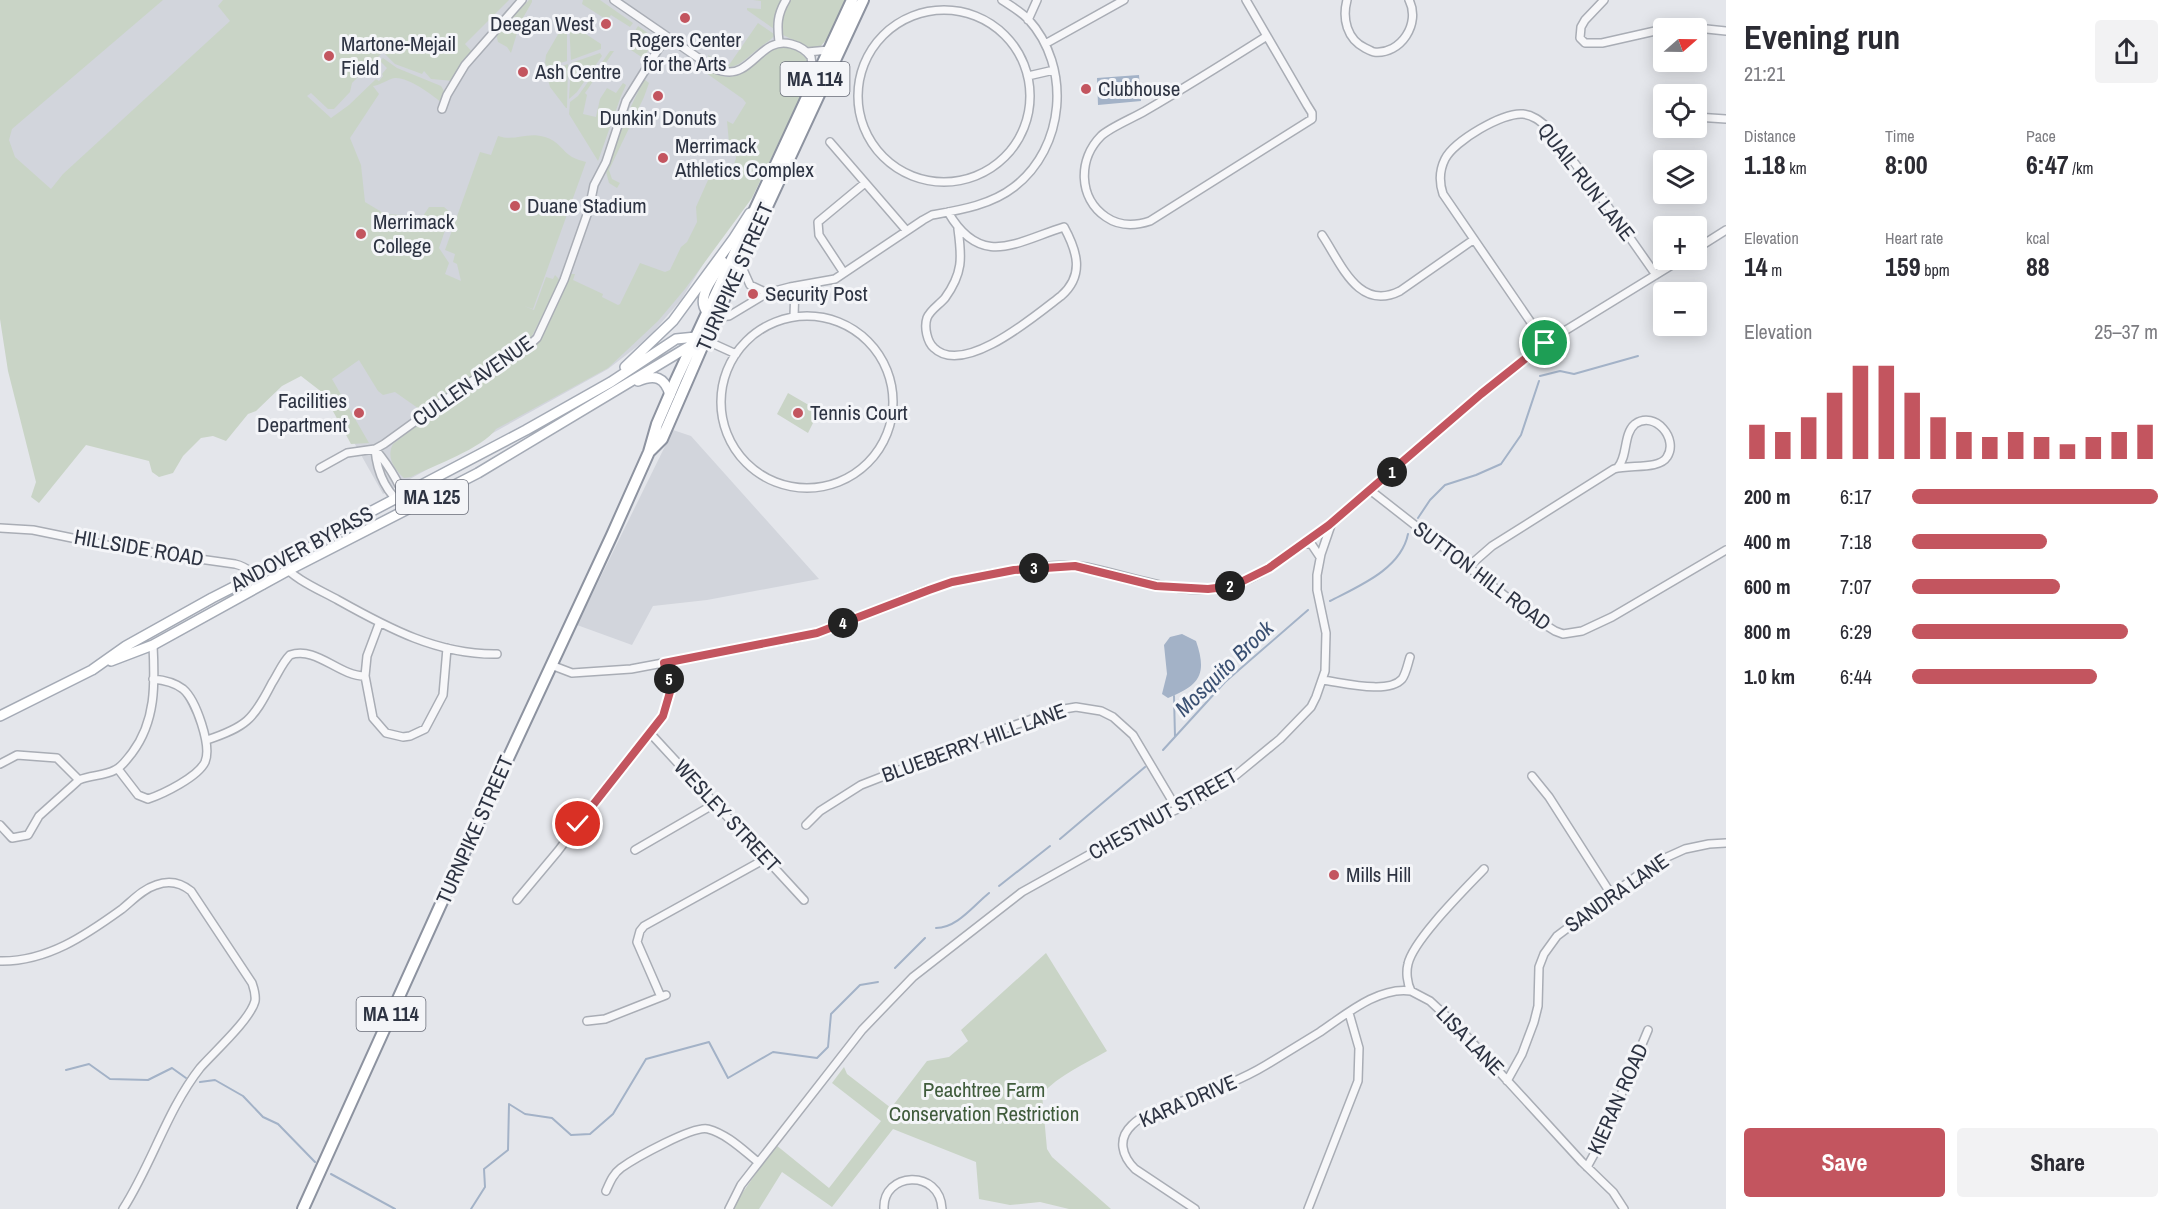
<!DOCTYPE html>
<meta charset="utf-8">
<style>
body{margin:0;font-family:"Archivo Narrow",sans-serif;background:#f2f2f3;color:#2b2b33;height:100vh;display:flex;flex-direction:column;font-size:22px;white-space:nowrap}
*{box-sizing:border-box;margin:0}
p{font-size:20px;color:#7c7c81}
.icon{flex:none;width:33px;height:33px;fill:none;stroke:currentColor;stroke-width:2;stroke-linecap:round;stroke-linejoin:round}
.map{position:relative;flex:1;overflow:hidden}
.panel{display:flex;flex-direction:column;background:#fff;width:450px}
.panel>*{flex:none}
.needle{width:39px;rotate:70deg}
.tools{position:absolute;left:1653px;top:18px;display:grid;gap:12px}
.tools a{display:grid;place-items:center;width:54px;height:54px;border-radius:6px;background:#fff;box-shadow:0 3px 15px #0003;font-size:30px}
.pin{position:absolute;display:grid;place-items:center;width:51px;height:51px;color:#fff;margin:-26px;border:3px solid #fff;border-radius:50%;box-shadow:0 2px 6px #0007}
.km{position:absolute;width:30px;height:30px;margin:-15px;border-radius:50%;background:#222;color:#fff;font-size:16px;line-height:30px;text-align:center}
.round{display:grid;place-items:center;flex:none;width:63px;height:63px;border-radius:6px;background:#f2f2f3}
.summary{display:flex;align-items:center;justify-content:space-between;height:102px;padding:0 18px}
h1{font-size:33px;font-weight:700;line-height:45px}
.figures{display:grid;grid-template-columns:repeat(3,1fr);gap:9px;height:102px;padding:6px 18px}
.figures div{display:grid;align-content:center}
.figures b{font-size:26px;font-weight:700}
.figures small{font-size:16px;font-weight:400}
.figures p{font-size:16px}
.chart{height:168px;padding:12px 18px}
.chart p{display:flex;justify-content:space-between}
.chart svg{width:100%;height:108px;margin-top:6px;stroke:#c3555f;stroke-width:6}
.action{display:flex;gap:12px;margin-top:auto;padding:12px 18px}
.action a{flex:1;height:69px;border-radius:6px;background:#c3555f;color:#fff;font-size:24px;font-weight:700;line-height:69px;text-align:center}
.action a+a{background:#f2f2f3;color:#2b2b33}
ul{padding:0 18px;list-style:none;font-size:20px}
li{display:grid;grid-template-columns:96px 72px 1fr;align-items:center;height:45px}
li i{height:15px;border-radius:8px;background:#c3555f}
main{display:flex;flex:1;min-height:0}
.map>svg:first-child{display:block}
.built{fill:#d2d5dc}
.green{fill:#c9d4c6}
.water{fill:#a3b2c7}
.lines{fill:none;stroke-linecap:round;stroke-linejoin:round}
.stream{stroke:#a3b2c7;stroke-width:2}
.minor-casing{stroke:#a9adb5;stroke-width:10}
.major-casing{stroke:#a4aab5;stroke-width:12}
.highway-casing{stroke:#8d93a0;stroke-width:14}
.minor{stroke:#f7f7f9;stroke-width:7}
.major{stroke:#fff;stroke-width:9}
.highway{stroke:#fff;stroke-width:10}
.route-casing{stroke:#fff;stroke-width:12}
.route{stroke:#c3555f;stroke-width:8}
.poi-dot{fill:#c3555f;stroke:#f4f5f8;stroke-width:2}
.labels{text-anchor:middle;stroke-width:6;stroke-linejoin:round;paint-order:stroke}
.shield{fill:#f4f5f8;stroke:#696d79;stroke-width:1.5}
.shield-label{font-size:20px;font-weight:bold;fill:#2d3342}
.poi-label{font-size:21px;fill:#2d3342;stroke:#f4f5f8;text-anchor:start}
.street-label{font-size:21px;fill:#2d3342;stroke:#f4f5f8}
.park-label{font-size:21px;fill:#405c3c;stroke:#f4f5f8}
.water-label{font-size:22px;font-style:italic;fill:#3a5072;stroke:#f4f5f8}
</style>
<main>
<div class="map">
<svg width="1726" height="1209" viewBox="0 0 1726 1209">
<rect width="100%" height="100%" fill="#e4e6eb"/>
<!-- built -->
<path class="built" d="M 0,0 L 840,0 L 784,120 L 733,216 L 681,300 L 654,331 L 639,345 L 608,369 L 383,494 L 247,252 L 0,313 Z
M 673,430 L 691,436 L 819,579 L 707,600 L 653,606 L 632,645 L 577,625 Z"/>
<!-- green -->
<path class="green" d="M 0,0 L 163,0 L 12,129 L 9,140 L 15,157 L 51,189 L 63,174 L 230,21 L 218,6 L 223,0 L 509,0 L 465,44 L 474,54 L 460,66 L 454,81 L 431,79 L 424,71 L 422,74 L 395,64 L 383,52 L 352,83 L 350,92 L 334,109 L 328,109 L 311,93 L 307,96 L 331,118 L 349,105 L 376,79 L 379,81 L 383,76 L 382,74 L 387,68 L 381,62 L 376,65 L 383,58 L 397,68 L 441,86 L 444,91 L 441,102 C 431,94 408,77 395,78 C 388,79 381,85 373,86 L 379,94 L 350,138 L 361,165 L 365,202 L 385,214 L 423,216 L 429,207 L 444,207 L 451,213 L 439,248 L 449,263 L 445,274 L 461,281 L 457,264 L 453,262 L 455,254 L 445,250 L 480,152 L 491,155 L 498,136 C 516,142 526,131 545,137 C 559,141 562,151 572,157 C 576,159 582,161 586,162 L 533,309 L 524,306 L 534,310 L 546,277 L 553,279 L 555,275 L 560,280 L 531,338 L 526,343 L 495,361 L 422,411 L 395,392 L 383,395 L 378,391 L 359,360 L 332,379 L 369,443 L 351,444 L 323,393 L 301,376 L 282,386 L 256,411 L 248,414 L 226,441 L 213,436 L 201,438 L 183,456 L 173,473 L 159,477 L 152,472 L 149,461 L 86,445 L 39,503 L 31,497 L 36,482 L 8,371 L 0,319 Z
M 529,0 L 532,0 L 532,2 L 520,23 L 511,53 L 507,47 L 498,42 L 496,34 Z
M 583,0 L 600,0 L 633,23 L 630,27 L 611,15 L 607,20 L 582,4 Z
M 753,0 L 784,0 L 775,15 L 774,29 L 747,10 L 747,8 L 761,9 L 761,1 Z
M 790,0 L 845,0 L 827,39 L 820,47 L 808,47 L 781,34 C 780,20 782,12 790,0 Z
M 569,23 L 601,44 L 601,49 L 571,60 Z
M 758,23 L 774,34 L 774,36 C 770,41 764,44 759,48 C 742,62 730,77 709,60 L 708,55 L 723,64 L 729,65 Z
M 564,24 L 567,28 L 567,61 L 547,67 L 545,63 L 546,55 Z
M 638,26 L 656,39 L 643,58 L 628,48 L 627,44 Z
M 781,47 C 797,47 808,57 813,71 L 752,198 L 685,289 L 658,321 L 608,368 L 496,429 C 483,448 433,466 411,477 L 404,478 C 394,469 386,457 393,444 L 464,389 L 503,364 L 532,348 L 550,321 L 571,274 L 575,274 L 573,280 L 603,294 L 602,297 L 618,305 L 620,304 L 640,263 L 665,272 L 670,270 L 681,247 L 687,242 L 697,222 L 696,207 L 712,171 L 719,164 L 733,168 L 736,158 L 736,145 L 729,143 L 727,121 L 733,124 L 746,103 L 743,99 L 699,68 L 702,67 C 746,94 747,57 781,47 Z
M 610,51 L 614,51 L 585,93 L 587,95 L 583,114 L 596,117 L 600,99 L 607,88 L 616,93 L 623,83 L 626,85 L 621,96 L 598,161 L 569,114 L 570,102 L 578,96 Z
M 600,53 L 602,56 L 577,92 L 569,99 L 571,63 Z
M 568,64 L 567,108 L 566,108 L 550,87 L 546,72 Z
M 644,79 L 649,83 L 644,97 L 609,170 L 612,179 L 620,183 L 617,188 L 609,183 L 606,172 L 626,117 Z
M 788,393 L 819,411 L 808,433 L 777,414 Z
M 1046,953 L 1107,1051 C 1085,1064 1059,1075 1042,1094 L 1047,1149 L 1052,1157 L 1111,1209 L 1069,1209 L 1040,1202 L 1010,1205 L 979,1199 L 976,1162 L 893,1129 L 832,1207 L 782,1172 L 759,1209 L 731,1209 L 776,1145 L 829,1188 L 881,1121 L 832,1083 L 844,1067 L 847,1074 L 891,1108 L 927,1061 L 949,1057 L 968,1041 L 961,1030 Z"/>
<!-- water -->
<path class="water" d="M 1139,75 L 1141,101 L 1098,105 L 1097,78 Z
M 1182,634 L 1196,641 C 1207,673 1201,685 1168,698 L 1162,694 L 1167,674 L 1164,645 L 1170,637 Z"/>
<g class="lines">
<!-- stream -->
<path class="stream" d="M 1540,376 L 1560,371 L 1574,374 L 1638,356
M 1418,518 L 1430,500 L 1445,485 L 1476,475 L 1501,464 L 1521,435 L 1539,381
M 1330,601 C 1359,586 1401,569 1408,534
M 1174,696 L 1175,737
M 1163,750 L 1225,682 L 1308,610
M 1060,839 L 1145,767
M 999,886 L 1050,846
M 936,928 C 957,928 973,906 989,893
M 895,968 L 925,938
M 66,1070 L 89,1064 L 110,1079 L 148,1080 L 172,1068 L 186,1078
M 200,1082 L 215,1080 L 243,1096 L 263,1117 L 278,1124 L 315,1162
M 331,1174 L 395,1209
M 471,1209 L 485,1187 L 484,1169 L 508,1150 L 509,1104 L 525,1114 L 552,1118 L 571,1135 L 590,1134 L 613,1114 L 646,1059 L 709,1042 L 728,1078 L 773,1052 L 817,1058 L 828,1047 L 831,1014 L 860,985 L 878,982"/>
<defs>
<path id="minor" d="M 614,0 L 713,68 C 722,72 732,74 741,69 C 758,60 768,38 791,44 C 799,46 806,50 811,57 L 814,79
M 1246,0 L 1307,105 L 1312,113 L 1312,119 L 1150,221 C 1135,226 1119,226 1106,217 C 1078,198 1078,159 1101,136 C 1109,128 1133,118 1145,111 C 1186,87 1226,62 1267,36
M 1347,0 C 1342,19 1347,39 1365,48 C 1367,49 1373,52 1374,52 C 1401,55 1421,23 1409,0
M 1604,0 L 1585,20 L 1581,27 L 1580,38 L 1585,43 L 1602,43 L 1664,29
M858 96a86 86 0 1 1 172 0a86 86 0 1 1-172 0Z
M 1028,20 L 1037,0
M 1664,28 L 1697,28 L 1726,31
M 779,42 C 777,25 777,15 786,0
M 1045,44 L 1124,0
M 807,52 L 829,50
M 1028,76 L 1054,70
M 442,109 L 447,95 L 465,65 L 522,0
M 1696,117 L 1726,119
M 830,142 L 906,230
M 948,212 C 981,269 1016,242 1064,227 C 1077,251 1085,275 1061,296 C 1036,315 964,377 934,348 C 927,342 924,327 927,318 C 930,310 939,305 945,298 C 963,273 962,258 958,229
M 1322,235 C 1341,263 1358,312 1400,291 L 1473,240
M 1696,249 L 1726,230
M 741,265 L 750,285 L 767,293
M 844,273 L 819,235 L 818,222 L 865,183
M721 402a86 86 0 1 1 172 0a86 86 0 1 1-172 0Z
M 794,316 L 795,286
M 716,317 L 729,316 L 767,293 L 790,287 L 835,279 L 923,220 L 932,215 C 960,210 991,205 1014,187 C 1065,148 1072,67 1028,19 C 1020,11 1011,6 1002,0
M 705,340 L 736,354
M 1545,343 L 1443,194 C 1439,182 1439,171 1445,159 C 1454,141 1503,112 1523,114 C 1533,115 1540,121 1547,127 L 1609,208 L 1656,275
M 375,449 C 390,467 402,486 408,509 C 387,495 377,473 375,449 Z
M 320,468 L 347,453 L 375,449 L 384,444 L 467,384 L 526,348 L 537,338 L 564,280 L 589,209 L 594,185 L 606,162 L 626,101 L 659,48 L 669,38
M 1370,490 L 1531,616 L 1555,631 L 1563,634 L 1582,631 L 1612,617 L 1726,550
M 0,528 L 33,530 L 121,548 L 235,564 C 248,567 255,575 263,585
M 1305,543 L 1312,545 L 1320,557
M 280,562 C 295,580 318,589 338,600 C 388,628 438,655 497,654
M 1468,567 L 1492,546 L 1614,469 C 1629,464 1659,470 1667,457 C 1679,439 1655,410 1635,424 C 1623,434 1628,456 1618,467
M 379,624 L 367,656 L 365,676 L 373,718 L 386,733 L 403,737 L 410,736 L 425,729 L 443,695 L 447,648
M 551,665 L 572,673 L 631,669 L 801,637 C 846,626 887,604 930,589 C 957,580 985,574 1014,570 C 1037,567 1063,563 1086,567 C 1132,576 1186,600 1234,585 C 1269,574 1299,546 1329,525
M 1322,680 C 1341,682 1388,695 1402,679 C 1406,674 1408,663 1410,657
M 650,733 L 804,900
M 207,740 C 246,727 253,720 272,683 C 278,674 282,663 290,655 C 317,646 338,676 365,676
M 0,764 L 17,755 L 57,758 L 79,780 L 39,816 L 28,835 L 12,838 L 0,825
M 118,769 L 138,795 L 148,799 C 163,794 198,777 205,762 C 212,746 196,700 183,689 C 174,682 164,680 153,679
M 1532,776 L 1549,797 L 1611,894
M 79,780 C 91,775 104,776 115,770 C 122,767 127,759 132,753 C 156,721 155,684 153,645
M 806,825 L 820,811 L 861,785 L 1012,726 L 1058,710 L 1076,707 L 1101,711 L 1113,717 L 1133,735 L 1177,809
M 635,850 L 716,803
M 1484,869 C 1466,888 1413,940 1408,964 C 1406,972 1407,983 1411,991 L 1430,1001 L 1460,1029 L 1582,1162 L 1613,1192 L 1624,1209
M 517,900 L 558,851 L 610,782 L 663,716 L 670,692 L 664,663
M 0,961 C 47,962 86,935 122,909 C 133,900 143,889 156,885 C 169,880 180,882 191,891 L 252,983 C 254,989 256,994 255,1001 C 250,1020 214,1052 200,1068 C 167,1110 152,1164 123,1209
M 661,997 L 637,942 L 640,931 L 644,926 L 765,859
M 587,1021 L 605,1019 L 666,995
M 1507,1081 L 1522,1054 L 1534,1022 L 1538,1006 L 1539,967 L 1544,954 L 1557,936 L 1654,863 L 1685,849 L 1709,844 L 1726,843
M 1587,1167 L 1603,1138 L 1648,1030
M 606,1191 C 610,1182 613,1174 621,1168 C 635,1158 694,1125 708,1129 C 727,1134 743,1150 758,1162
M 729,1209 L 741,1185 L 862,1030 L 913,977 L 1022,892 L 1144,824 L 1187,805 L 1212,792 L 1235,776 L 1280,739 L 1311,707 L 1316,697 L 1325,671 L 1326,633 L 1317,590 L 1317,575 L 1321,554 L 1332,522 L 1481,394 L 1545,343 L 1680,260
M 884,1209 C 882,1172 940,1168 942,1209
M 1195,1209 L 1135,1169 C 1122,1156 1117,1139 1132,1125 C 1144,1113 1161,1109 1177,1103 C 1207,1092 1238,1082 1266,1065 C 1284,1054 1302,1043 1320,1032 C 1345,1015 1379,986 1411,991
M 1308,1209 L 1358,1081 L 1359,1048 L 1349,1013"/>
<path id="major" d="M 707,312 C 695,297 715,276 723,262
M 625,367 L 673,321 L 734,238 L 750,213
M 638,381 C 655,374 665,377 670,395
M 111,661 L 153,645 L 287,571 L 478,473 L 693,344
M 0,716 L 92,670 L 126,646 L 212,598 L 306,550 L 353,521 L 526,430 L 611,382 L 676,339 L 696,337"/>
<path id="highway" d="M 650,451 L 662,439 L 705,340 L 863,0
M 303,1209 L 464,853 L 612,535 L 649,452 L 657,424 L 676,380 L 852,0"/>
</defs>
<!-- minor casing -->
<use href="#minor" class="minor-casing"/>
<!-- major casing -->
<use href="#major" class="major-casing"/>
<!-- highway casing -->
<use href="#highway" class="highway-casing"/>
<!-- minor -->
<use href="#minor" class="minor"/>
<!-- major -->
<use href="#major" class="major"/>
<!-- highway -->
<use href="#highway" class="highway"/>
</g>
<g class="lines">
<defs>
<path id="route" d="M 578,824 L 663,716 L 670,692 L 664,663 L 817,633 L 929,590 L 952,582 L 1014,570 L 1075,566 L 1156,586 L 1208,589 L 1233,586 L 1269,568 L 1329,525 L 1481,394 L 1545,343"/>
</defs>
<!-- route casing -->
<use href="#route" class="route-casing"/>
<!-- route -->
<use href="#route" class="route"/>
</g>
<!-- markers -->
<g class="poi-dot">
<circle cx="685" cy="18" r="6"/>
<circle cx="606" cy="24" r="6"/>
<circle cx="329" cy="56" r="6"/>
<circle cx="523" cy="72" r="6"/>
<circle cx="1086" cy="89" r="6"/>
<circle cx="658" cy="96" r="6"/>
<circle cx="663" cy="158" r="6"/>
<circle cx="515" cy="206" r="6"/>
<circle cx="361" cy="234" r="6"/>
<circle cx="753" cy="294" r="6"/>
<circle cx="359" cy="413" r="6"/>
<circle cx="798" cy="413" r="6"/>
<circle cx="1334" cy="875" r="6"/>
</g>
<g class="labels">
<!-- shield labels -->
<g class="shield">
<rect x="780.5" y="62" width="69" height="34" rx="4.5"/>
<rect x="396" y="480" width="72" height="34" rx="4.5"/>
<rect x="356.5" y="997" width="69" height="34" rx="4.5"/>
</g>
<g class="shield-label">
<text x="815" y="86">MA 114</text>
<text x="432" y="504">MA 125</text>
<text x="391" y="1021">MA 114</text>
</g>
<!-- poi labels -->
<g class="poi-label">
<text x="594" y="31" text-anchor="end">Deegan West</text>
<text x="685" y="47" text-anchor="middle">Rogers Center<tspan x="685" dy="24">for the Arts</tspan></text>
<text x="341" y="51">Martone-Mejail<tspan x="341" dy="24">Field</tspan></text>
<text x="535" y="79">Ash Centre</text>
<text x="1098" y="96">Clubhouse</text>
<text x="658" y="125" text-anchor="middle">Dunkin' Donuts</text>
<text x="675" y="153">Merrimack<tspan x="675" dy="24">Athletics Complex</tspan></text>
<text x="527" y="213">Duane Stadium</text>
<text x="373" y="229">Merrimack<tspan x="373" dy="24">College</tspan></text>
<text x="765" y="301">Security Post</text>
<text x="347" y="408" text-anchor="end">Facilities<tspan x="347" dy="24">Department</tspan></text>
<text x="810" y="420">Tennis Court</text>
<text x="1346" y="882">Mills Hill</text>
</g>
<!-- street labels -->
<g class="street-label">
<text transform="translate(1586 182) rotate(52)" y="7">QUAIL RUN LANE</text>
<text transform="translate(735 277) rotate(-66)" y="7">TURNPIKE STREET</text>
<text transform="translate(473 381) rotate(-35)" y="7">CULLEN AVENUE</text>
<text transform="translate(139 548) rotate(10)" y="7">HILLSIDE ROAD</text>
<text transform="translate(302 549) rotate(-28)" y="7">ANDOVER BYPASS</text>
<text transform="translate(1482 576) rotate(37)" y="7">SUTTON HILL ROAD</text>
<text transform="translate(974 743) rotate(-20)" y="7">BLUEBERRY HILL LANE</text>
<text transform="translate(1163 814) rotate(-29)" y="7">CHESTNUT STREET</text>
<text transform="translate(727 816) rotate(47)" y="7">WESLEY STREET</text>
<text transform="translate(475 830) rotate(-66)" y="7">TURNPIKE STREET</text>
<text transform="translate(1617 893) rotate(-35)" y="7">SANDRA LANE</text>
<text transform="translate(1470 1041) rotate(46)" y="7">LISA LANE</text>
<text transform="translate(1618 1099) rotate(-66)" y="7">KIERAN ROAD</text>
<text transform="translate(1188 1101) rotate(-23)" y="7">KARA DRIVE</text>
</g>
<!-- park labels -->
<g class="park-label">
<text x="984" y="1097">Peachtree Farm<tspan x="984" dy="24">Conservation Restriction</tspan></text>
</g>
<!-- water labels -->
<g class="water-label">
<text transform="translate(1224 668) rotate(-44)" y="8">Mosquito Brook</text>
</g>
</g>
</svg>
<div class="tools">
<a><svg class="needle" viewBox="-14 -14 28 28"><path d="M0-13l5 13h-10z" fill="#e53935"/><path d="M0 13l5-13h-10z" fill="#7c7c81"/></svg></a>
<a><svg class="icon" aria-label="locate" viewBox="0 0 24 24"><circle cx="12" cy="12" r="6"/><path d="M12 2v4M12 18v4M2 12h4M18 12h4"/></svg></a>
<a><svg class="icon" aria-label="layers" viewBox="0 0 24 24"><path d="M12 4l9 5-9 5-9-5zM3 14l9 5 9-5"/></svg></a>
<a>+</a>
<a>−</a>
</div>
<div class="pin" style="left:1545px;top:343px;background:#1e9e55"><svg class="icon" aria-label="arrive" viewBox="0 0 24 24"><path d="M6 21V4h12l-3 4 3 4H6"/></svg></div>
<div class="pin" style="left:578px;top:824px;background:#d93025"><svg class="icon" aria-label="check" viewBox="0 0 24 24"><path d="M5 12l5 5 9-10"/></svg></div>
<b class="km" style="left:1392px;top:472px">1</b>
<b class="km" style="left:1230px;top:586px">2</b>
<b class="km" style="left:1034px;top:568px">3</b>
<b class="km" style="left:843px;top:623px">4</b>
<b class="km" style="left:669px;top:679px">5</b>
</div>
<section class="panel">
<div class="summary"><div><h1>Evening run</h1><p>21:21</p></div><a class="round"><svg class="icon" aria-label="share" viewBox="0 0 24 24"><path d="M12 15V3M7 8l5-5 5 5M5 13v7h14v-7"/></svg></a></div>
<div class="figures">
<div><p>Distance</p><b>1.18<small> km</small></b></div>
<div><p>Time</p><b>8:00</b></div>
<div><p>Pace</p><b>6:47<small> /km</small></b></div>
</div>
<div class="figures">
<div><p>Elevation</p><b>14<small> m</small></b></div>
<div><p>Heart rate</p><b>159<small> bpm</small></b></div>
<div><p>kcal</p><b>88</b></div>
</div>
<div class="chart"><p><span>Elevation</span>25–37 m</p>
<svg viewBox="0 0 160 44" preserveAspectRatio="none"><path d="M5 44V30M15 44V33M25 44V27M35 44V17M45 44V6M55 44V6M65 44V17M75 44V27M85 44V33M95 44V35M105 44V33M115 44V35M125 44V38M135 44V35M145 44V33M155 44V30"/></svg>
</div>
<ul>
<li><b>200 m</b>6:17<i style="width:100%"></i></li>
<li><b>400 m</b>7:18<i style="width:55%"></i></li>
<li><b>600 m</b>7:07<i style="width:60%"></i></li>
<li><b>800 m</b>6:29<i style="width:88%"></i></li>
<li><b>1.0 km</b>6:44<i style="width:75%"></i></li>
</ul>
<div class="action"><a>Save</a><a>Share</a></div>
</section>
</main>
